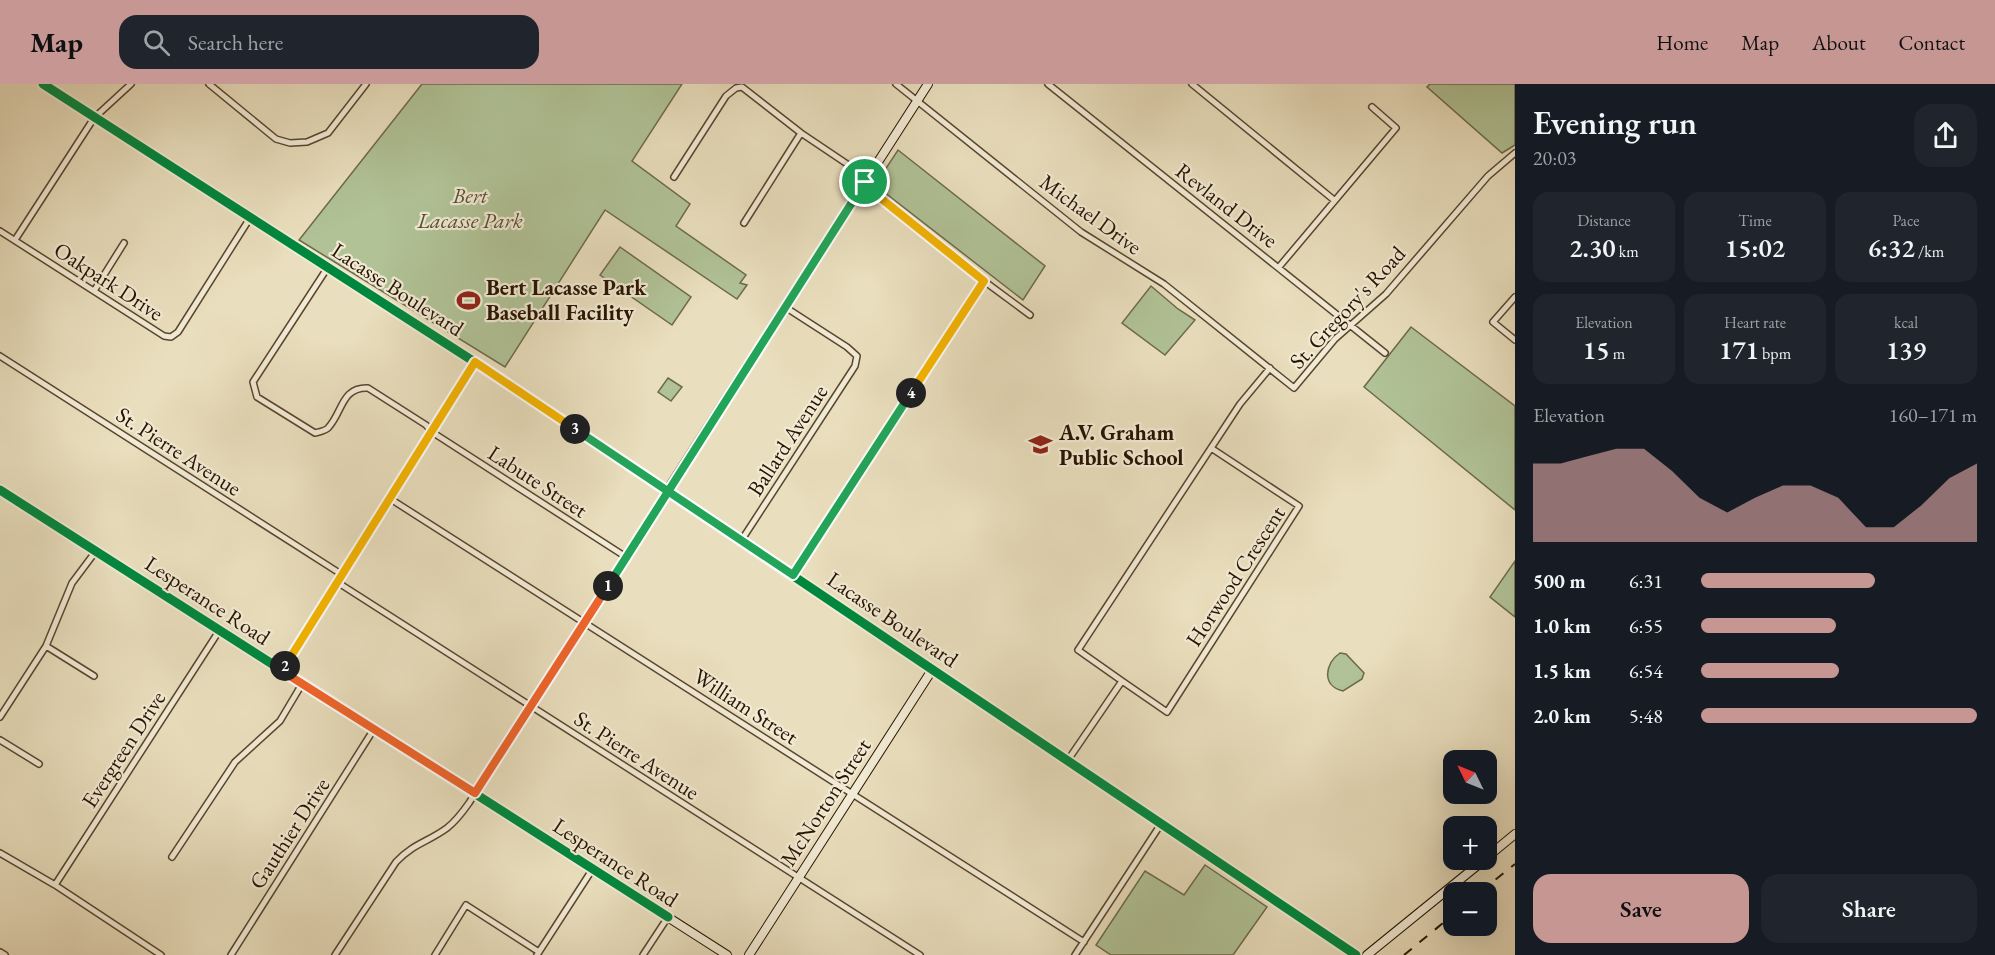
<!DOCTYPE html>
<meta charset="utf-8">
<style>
body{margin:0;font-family:"EB Garamond",serif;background:#20242c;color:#f1f3f6;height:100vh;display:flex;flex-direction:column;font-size:22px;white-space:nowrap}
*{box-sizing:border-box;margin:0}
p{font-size:20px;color:#9ea1a6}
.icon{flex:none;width:33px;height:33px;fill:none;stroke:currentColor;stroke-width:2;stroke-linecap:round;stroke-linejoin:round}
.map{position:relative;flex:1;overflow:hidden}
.details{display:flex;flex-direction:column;background:#171b24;width:480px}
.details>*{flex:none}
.needle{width:39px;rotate:313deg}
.buttons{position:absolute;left:1443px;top:666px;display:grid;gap:12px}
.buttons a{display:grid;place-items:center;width:54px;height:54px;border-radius:12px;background:#171b24;box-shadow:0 6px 24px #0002;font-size:30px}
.pin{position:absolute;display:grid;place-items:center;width:51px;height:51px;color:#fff;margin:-26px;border:3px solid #fff;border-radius:50%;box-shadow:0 2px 6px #0007}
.km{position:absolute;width:30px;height:30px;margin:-15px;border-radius:50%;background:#222;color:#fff;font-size:16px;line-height:30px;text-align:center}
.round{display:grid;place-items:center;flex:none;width:63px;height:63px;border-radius:18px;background:#20242c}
.summary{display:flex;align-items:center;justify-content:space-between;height:102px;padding:0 18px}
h1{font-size:33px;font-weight:600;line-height:45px}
.figures{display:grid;grid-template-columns:repeat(3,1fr);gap:9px;height:102px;padding:6px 18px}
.figures div{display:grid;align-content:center;border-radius:15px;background:#20242c;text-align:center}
.figures b{font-size:26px;font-weight:600}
.figures small{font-size:16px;font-weight:400}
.figures p{font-size:16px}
.chart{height:168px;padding:12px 18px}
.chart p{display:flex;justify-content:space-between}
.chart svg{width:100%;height:108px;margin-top:6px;fill:#c59692;opacity:.7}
.cta{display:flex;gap:12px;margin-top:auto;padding:12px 18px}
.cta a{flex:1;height:69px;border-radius:18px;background:#c59692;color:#111;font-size:24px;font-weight:600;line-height:69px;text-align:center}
.cta a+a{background:#20242c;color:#f1f3f6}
ul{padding:0 18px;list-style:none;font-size:20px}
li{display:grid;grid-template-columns:96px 72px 1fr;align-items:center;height:45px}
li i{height:15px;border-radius:8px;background:#c59692}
header{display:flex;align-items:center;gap:36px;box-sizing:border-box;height:84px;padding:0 30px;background:#c59692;color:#111}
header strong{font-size:28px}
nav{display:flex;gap:33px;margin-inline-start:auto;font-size:21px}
.search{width:420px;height:54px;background:#20242c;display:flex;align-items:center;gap:15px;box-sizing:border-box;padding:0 21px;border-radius:18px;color:#9ea1a6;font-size:22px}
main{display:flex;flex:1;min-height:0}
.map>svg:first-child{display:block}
.green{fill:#b0c296;stroke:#6c6a4b;stroke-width:1.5}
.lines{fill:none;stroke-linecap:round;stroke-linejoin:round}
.street-casing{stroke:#58462f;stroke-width:8}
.secondary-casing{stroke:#271300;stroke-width:10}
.street{stroke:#f1ead4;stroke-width:5}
.secondary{stroke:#f1ead4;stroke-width:8}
.rail{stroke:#271300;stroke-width:2;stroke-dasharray:10 10;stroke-linecap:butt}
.cycleway-casing{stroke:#f1ead4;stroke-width:13}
.cycleway{stroke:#00873e;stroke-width:9}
.split-1-casing{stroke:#fff;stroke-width:12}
.split-2-casing{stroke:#fff;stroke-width:12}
.split-3-casing{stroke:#fff;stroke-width:12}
.split-4-casing{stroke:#fff;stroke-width:12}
.split-5-casing{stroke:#fff;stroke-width:12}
.split-1{stroke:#22a559;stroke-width:8}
.split-2{stroke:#f0652b;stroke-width:8}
.split-3{stroke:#f5b400;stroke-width:8}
.split-4{stroke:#22a559;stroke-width:8}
.split-5{stroke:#f5b400;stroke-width:8}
.labels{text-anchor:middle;stroke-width:4.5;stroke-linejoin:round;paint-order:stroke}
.park-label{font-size:22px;font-style:italic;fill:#575034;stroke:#f1ead4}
.street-label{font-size:22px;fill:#271300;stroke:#f1ead4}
.poi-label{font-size:22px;font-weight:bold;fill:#271300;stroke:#f1ead4;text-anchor:start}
</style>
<header>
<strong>Map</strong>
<div class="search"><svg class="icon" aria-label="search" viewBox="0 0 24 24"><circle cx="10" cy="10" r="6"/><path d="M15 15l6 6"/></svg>Search here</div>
<nav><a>Home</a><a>Map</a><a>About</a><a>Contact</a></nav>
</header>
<main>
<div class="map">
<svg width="1515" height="871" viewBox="0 0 1515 871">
<rect width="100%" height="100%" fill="#e9debd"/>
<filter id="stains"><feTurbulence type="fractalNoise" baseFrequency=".00333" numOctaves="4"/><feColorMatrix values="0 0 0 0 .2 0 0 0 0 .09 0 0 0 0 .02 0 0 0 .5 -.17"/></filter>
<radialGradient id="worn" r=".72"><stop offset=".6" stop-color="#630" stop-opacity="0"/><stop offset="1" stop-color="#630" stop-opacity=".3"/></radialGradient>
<!-- green -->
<path class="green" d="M 422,0 L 682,0 L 632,77 L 690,120 L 676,142 L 746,191 L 740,199 L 747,201 L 737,215 L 605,126 L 505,283 L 299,156 Z
M 1430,0 L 1515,0 L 1515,61 L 1502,69 L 1427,3 Z
M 898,66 L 1045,182 L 1023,216 L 875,101 Z
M 620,163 L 691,213 L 672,241 L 600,191 Z
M 1151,202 L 1178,225 L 1195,236 L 1165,271 L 1122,239 Z
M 1411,243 L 1515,322 L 1515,426 L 1364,303 Z
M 668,294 L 682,303 L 671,317 L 658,308 Z
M 1515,477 L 1515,533 L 1490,513 Z
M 1340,569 L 1346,570 L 1364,589 L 1362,595 L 1343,607 C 1321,602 1325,579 1340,569 Z
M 1205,781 L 1267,823 L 1233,871 L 1111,871 L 1096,861 L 1145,787 L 1184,811 Z"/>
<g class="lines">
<defs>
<path id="street" d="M 209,0 L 276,55 L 290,59 L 307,58 L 328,49 L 366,0
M 896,0 L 1081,148 L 1164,200 L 1294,304 L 1335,255 L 1386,210 L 1488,92 L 1515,69
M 1048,0 L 1385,269
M 1192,0 L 1334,116
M 674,93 L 726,12 L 736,4 L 742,3 L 801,49 L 859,88 L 873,108 L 984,197 L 1030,231
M 744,139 L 801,49
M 0,147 L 164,252 L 171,253 L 178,248 L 250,134
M 15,156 L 94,34 L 131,0
M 328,183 L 253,298 L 257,313 L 315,349 C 319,348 325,347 328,344 C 343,328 341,303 368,304 L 426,341 L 432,348 L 626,473
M 1279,183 L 1396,44 L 1372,23
M 94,207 L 124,159
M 1515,213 L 1493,238 L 1515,256
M 0,272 L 341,490
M 389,414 L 1084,858
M 741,457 L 855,282 L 857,272 L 847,263 L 785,223
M 793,491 L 984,197
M 337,498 L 920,871
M 46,562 L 94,592
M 282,587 L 475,278
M 1122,597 L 1167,628 L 1299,422 L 1211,364
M 0,633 L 46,562 L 72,499 L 96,467
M 0,656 L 39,680
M 1068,676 L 1122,597 L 1078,566 L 1240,320 L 1270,284
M 0,769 L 55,801 L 161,871
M 172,773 L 235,678 L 280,637 L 302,600
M 55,801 L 219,547
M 0,868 L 5,871
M 231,871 L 374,645
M 335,871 L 396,778 C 414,759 428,758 447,744 C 456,737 462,729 469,719 L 667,407
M 435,871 L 466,821 L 539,868
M 537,871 L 592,786
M 643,871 L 668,833
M 1075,871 L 1161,740"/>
<path id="secondary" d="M 43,0 L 501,295 L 1356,871
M 0,406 L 727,871
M 667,407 L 928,0
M 1486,774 L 1515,750
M 749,871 L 932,586
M 1367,871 L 1484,776"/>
</defs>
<!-- street casing -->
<use href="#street" class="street-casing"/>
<!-- secondary casing -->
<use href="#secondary" class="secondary-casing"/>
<!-- street -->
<use href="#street" class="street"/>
<!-- secondary -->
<use href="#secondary" class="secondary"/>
<!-- rail -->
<path class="rail" d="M 1480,808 L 1515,780
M 1404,871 L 1454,830"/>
<defs>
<path id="cycleway" d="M 43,0 L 501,295 L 1356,871
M 0,406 L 668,833"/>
</defs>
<!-- cycleway casing -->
<use href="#cycleway" class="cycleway-casing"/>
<!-- cycleway -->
<use href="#cycleway" class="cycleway"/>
</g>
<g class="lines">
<defs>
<path id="split-1" d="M 608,502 L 865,98"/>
<path id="split-2" d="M 285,582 L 282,587 L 475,709 L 608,502"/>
<path id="split-3" d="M 285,582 L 475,278 L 575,345"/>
<path id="split-4" d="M 575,345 L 793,491 L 911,309"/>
<path id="split-5" d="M 865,98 L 873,108 L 984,197 L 911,309"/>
</defs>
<!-- split-1 casing -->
<use href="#split-1" class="split-1-casing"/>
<!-- split-2 casing -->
<use href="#split-2" class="split-2-casing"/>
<!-- split-3 casing -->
<use href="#split-3" class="split-3-casing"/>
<!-- split-4 casing -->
<use href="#split-4" class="split-4-casing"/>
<!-- split-5 casing -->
<use href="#split-5" class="split-5-casing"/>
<!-- split-1 -->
<use href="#split-1" class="split-1"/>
<!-- split-2 -->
<use href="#split-2" class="split-2"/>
<!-- split-3 -->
<use href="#split-3" class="split-3"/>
<!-- split-4 -->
<use href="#split-4" class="split-4"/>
<!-- split-5 -->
<use href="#split-5" class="split-5"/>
</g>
<!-- icons -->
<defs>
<symbol id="stadium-bare" viewBox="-9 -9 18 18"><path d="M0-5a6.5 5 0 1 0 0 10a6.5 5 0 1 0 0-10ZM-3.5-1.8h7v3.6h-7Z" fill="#8f2418" stroke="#f1ead4" stroke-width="2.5" paint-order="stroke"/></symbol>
<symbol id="school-bare" viewBox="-9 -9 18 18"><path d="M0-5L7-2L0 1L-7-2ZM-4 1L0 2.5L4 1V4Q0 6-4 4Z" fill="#8f2418" stroke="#f1ead4" stroke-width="2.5" paint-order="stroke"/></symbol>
</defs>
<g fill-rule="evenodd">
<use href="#stadium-bare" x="452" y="200" width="33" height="33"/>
<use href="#school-bare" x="1024" y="344" width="33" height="33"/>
</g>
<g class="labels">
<!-- park labels -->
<g class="park-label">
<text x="470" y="119">Bert<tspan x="470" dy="25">Lacasse Park</tspan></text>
</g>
<!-- street labels -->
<g class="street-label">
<text transform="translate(1227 121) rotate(38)" y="8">Revland Drive</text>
<text transform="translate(1091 130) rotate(36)" y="8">Michael Drive</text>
<text transform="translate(109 197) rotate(33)" y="8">Oakpark Drive</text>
<text transform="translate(398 205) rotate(33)" y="8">Lacasse Boulevard</text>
<text transform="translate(1347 223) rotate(-47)" y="8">St. Gregory's Road</text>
<text transform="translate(787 356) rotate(-57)" y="8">Ballard Avenue</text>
<text transform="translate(179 367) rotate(33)" y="8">St. Pierre Avenue</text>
<text transform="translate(538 397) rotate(33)" y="8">Labute Street</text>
<text transform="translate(1235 492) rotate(-57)" y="8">Horwood Crescent</text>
<text transform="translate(208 516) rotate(33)" y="8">Lesperance Road</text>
<text transform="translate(893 535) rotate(34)" y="8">Lacasse Boulevard</text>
<text transform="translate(746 622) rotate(33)" y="8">William Street</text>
<text transform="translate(123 665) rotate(-57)" y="8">Evergreen Drive</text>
<text transform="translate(637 671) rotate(33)" y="8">St. Pierre Avenue</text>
<text transform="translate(825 718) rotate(-57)" y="8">McNorton Street</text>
<text transform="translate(289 749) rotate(-57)" y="8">Gauthier Drive</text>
<text transform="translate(616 778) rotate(33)" y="8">Lesperance Road</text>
</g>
<!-- poi labels -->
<g class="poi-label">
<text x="486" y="211">Bert Lacasse Park<tspan x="486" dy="25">Baseball Facility</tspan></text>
<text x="1059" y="356">A.V. Graham<tspan x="1059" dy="25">Public School</tspan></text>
</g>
</g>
<rect width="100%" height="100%" filter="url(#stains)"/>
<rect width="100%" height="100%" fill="url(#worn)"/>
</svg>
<div class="buttons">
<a><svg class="needle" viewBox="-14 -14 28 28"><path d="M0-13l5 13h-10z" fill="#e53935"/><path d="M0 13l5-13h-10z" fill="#9ea1a6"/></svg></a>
<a>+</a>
<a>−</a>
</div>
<div class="pin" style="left:865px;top:98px;background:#1e9e55"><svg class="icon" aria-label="arrive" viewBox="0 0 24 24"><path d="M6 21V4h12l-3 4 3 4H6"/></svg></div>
<b class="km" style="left:608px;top:502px">1</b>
<b class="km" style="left:285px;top:582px">2</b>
<b class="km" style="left:575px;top:345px">3</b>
<b class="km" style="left:911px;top:309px">4</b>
</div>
<section class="details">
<div class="summary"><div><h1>Evening run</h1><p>20:03</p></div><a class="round"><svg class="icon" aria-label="share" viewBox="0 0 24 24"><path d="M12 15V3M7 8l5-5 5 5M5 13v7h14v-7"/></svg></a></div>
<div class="figures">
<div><p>Distance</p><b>2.30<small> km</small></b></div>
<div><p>Time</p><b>15:02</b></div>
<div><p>Pace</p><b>6:32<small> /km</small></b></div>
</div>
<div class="figures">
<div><p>Elevation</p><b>15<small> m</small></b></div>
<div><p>Heart rate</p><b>171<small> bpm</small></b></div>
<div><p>kcal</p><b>139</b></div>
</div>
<div class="chart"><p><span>Elevation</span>160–171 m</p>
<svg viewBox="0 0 160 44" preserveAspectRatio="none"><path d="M0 44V12L10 12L20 9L30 6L40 6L50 15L60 26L70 32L80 26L90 21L100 21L110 26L120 38L130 38L140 29L150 18L160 12V44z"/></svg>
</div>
<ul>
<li><b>500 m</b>6:31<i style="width:63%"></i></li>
<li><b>1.0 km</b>6:55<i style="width:49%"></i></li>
<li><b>1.5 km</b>6:54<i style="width:50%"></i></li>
<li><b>2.0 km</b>5:48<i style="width:100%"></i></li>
</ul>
<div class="cta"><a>Save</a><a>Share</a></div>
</section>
</main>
